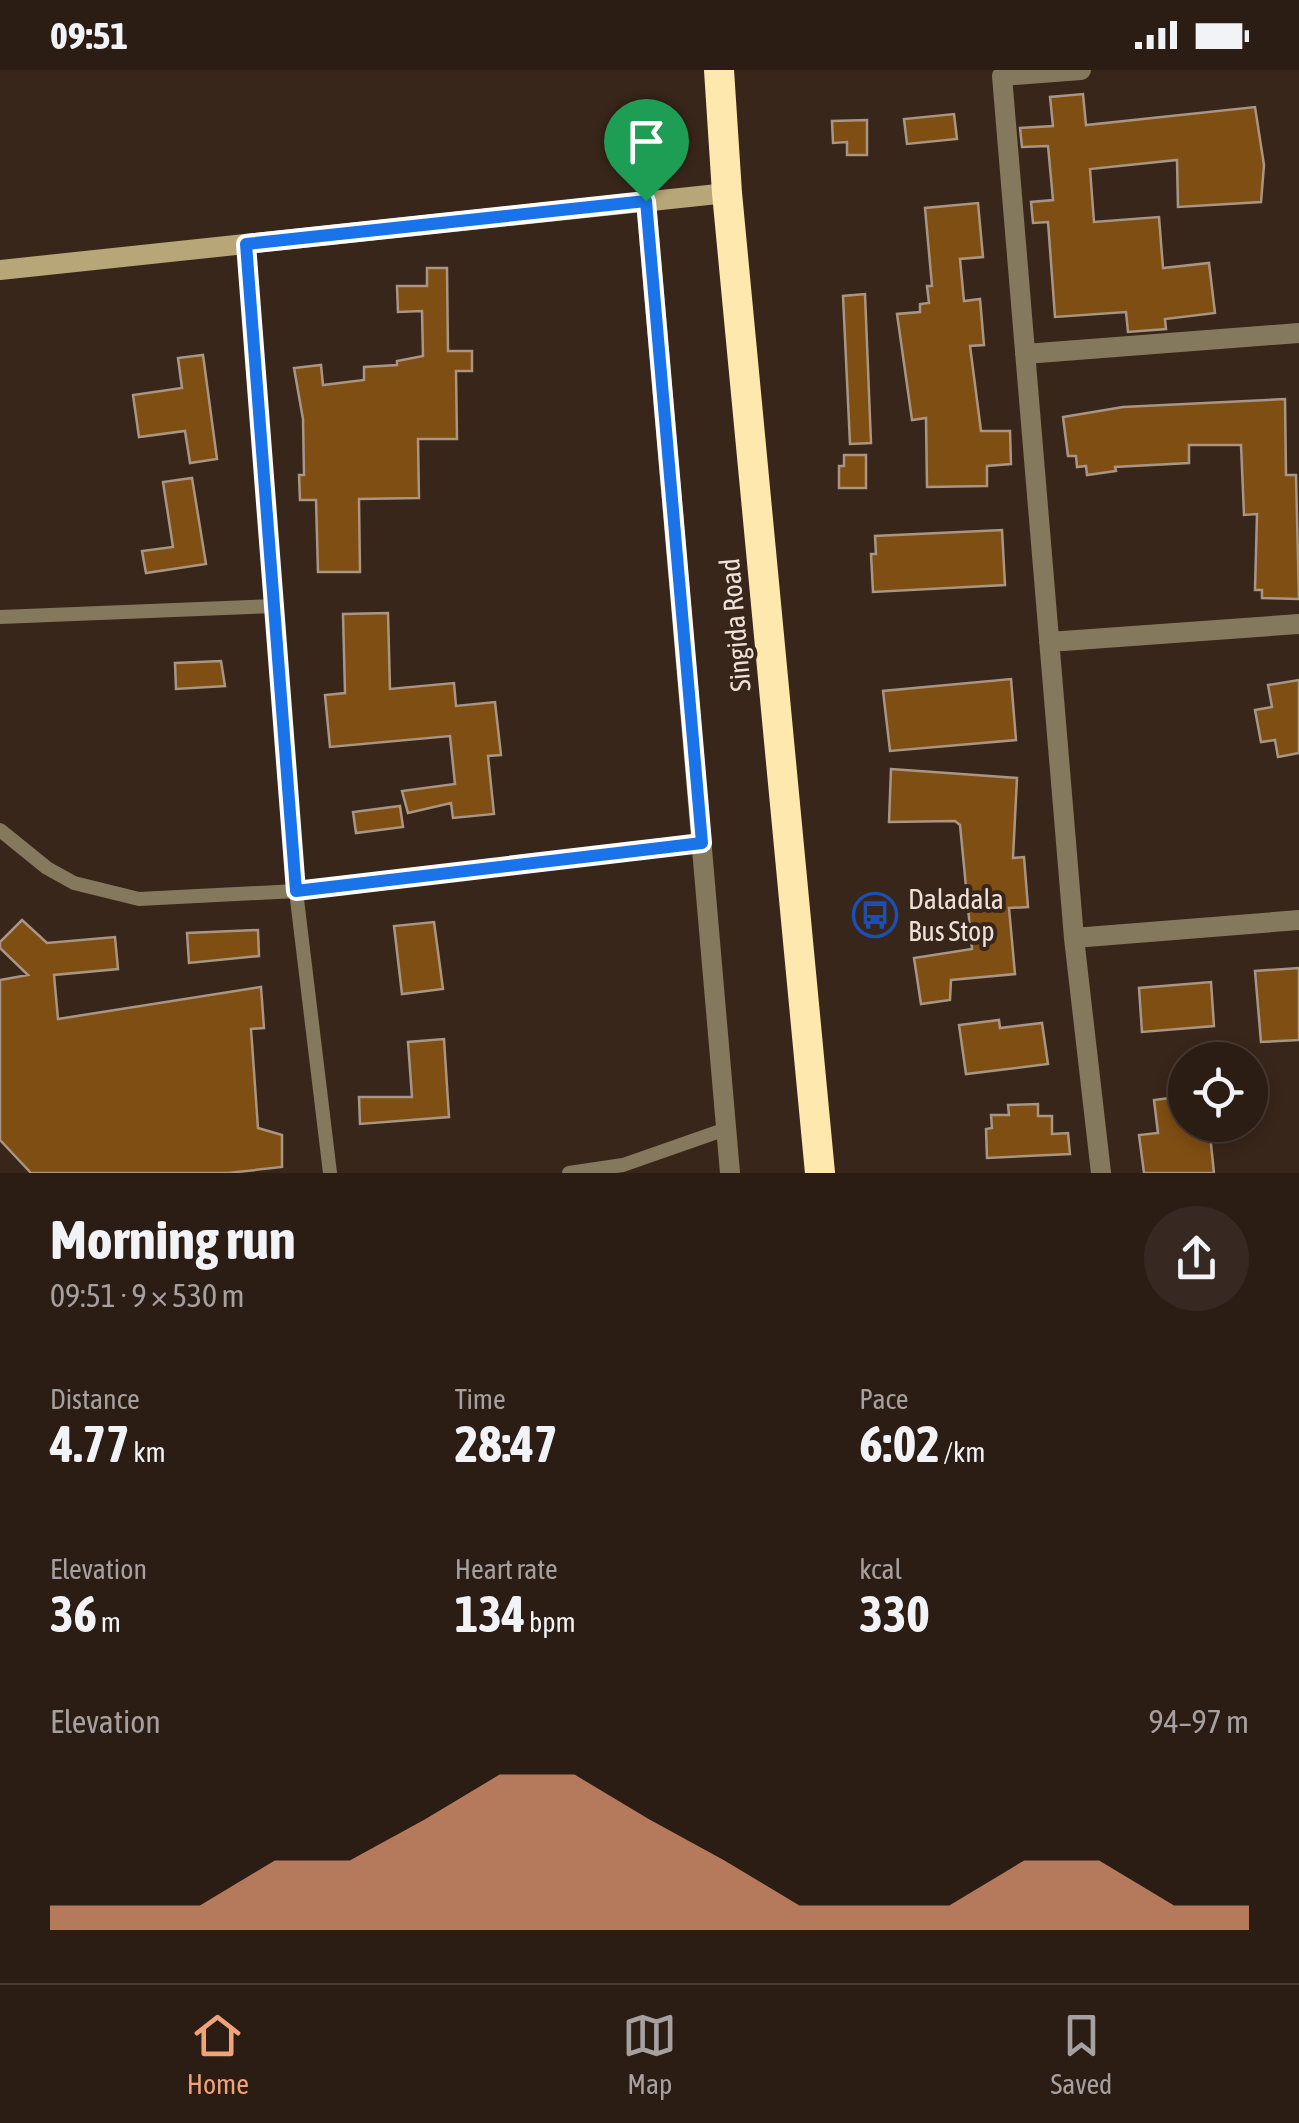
<!DOCTYPE html>
<meta charset="utf-8">
<style>
body{margin:0;font-family:"Asap Condensed",sans-serif;background:#372922;color:#f1f3f6;height:100vh;display:flex;flex-direction:column;font-size:38px;white-space:nowrap}
*{box-sizing:border-box;margin:0}
p{font-size:32px;color:#a6a1a0}
.icon{flex:none;width:55px;height:55px;fill:none;stroke:currentColor;stroke-width:2;stroke-linecap:round;stroke-linejoin:round}
.map{position:relative;height:1103px;overflow:hidden}
.details{display:flex;flex-direction:column;background:#2b1c14;flex:1}
.details>*{flex:none}
.controls{position:absolute;left:1168px;top:972px;display:grid;gap:20px}
.controls a{display:grid;place-items:center;width:100px;height:100px;border-radius:50%;background:#2b1c14;box-shadow:0 5px 15px #0003,0 0 0 2px #473a34;font-size:50px}
.pin{position:absolute;display:grid;place-items:center;width:85px;height:85px;color:#fff;margin:-102px -42px;border-radius:50% 50% 50% 0;rotate:-45deg;box-shadow:0 0 10px #0007}
.pin .icon{rotate:45deg}
.round{display:grid;place-items:center;flex:none;width:105px;height:105px;border-radius:52px;background:#372922}
.summary{display:flex;align-items:center;justify-content:space-between;height:170px;padding:0 50px}
h1{font-size:55px;font-weight:700;line-height:75px}
.stats{display:grid;grid-template-columns:repeat(3,1fr);gap:15px;height:170px;padding:10px 50px}
.stats div{display:grid;align-content:center}
.stats b{font-size:50px;font-weight:700}
.stats small{font-size:28px;font-weight:400}
.stats p{font-size:28px}
.chart{height:280px;padding:20px 50px}
.chart p{display:flex;justify-content:space-between}
.chart svg{width:100%;height:180px;margin-top:10px;fill:#f0a279;opacity:.7}
.status{display:flex;justify-content:space-between;align-items:center;height:70px;padding:0 50px;background:#2b1c14;direction:ltr}
.status svg{height:28px;fill:currentColor}
.tabs{display:flex;justify-content:space-around;align-items:center;height:140px;border-top:2px solid #473a34;background:#2b1c14;font-size:28px;color:#a6a1a0}
.tabs a{display:grid;justify-items:center;gap:5px}
.tabs .on{color:#f0a279}
.map>svg:first-child{display:block}
.building{fill:#7f4e12;stroke:#a99583;stroke-width:2.5}
.lines{fill:none;stroke-linecap:round;stroke-linejoin:round}
.lane{stroke:#84795d;stroke-width:14}
.street{stroke:#84795d;stroke-width:20}
.secondary{stroke:#b7a677;stroke-width:20}
.highway{stroke:#fee8ae;stroke-width:30}
.route-casing{stroke:#fff;stroke-width:20}
.route{stroke:#1a73e8;stroke-width:12}
.labels{text-anchor:middle;stroke-width:8;stroke-linejoin:round;paint-order:stroke}
.street-label{font-size:28px;fill:#ede1d9;stroke:#39261a}
.poi-label{font-size:28px;fill:#ede1d9;stroke:#39261a;text-anchor:start}
</style>
<div class="status"><b>09:51</b><svg viewBox="0 0 49 12"><path d="M0 12V9h3v3zM5 12V6h3v6zM10 12V3h3v9zM15 12V0h3v12zM26 1h20v11H26zM47 4h2v5h-2z"/></svg></div>
<div class="map">
<svg width="1299" height="1103" viewBox="0 0 1299 1103">
<rect width="100%" height="100%" fill="#39261a"/>
<!-- building -->
<path class="building" d="M 1083,24 L 1086,55 L 1255,37 L 1264,95 L 1261,132 L 1178,137 L 1177,90 L 1090,99 L 1094,152 L 1159,147 L 1163,198 L 1209,193 L 1215,243 L 1165,249 L 1166,259 L 1128,262 L 1126,242 L 1055,247 L 1048,152 L 1033,153 L 1031,132 L 1053,130 L 1048,76 L 1022,77 L 1020,58 L 1053,56 L 1050,27 Z
M 954,44 L 957,69 L 907,74 L 904,49 Z
M 867,50 L 867,85 L 847,85 L 847,72 L 833,73 L 832,51 Z
M 978,133 L 983,187 L 960,189 L 964,231 L 980,229 L 984,275 L 970,276 L 981,361 L 1010,361 L 1011,394 L 987,396 L 987,416 L 927,417 L 926,348 L 912,350 L 897,244 L 920,242 L 920,234 L 929,233 L 927,216 L 932,216 L 925,138 Z
M 427,198 L 447,198 L 448,281 L 472,281 L 472,301 L 456,301 L 457,369 L 418,369 L 419,428 L 359,429 L 360,502 L 318,502 L 316,430 L 300,430 L 299,405 L 304,405 L 303,349 L 294,298 L 321,295 L 323,315 L 364,310 L 364,297 L 397,295 L 397,291 L 423,286 L 422,241 L 398,242 L 397,216 L 427,216 Z
M 865,224 L 871,373 L 850,374 L 843,226 Z
M 203,285 L 217,389 L 190,393 L 185,361 L 139,367 L 133,325 L 182,318 L 178,288 Z
M 1285,329 L 1286,405 L 1296,405 L 1299,529 L 1262,528 L 1262,520 L 1255,520 L 1257,444 L 1244,445 L 1241,375 L 1189,375 L 1189,393 L 1115,397 L 1116,401 L 1087,405 L 1086,396 L 1077,397 L 1076,386 L 1068,386 L 1063,347 L 1123,337 Z
M 844,385 L 866,385 L 866,418 L 839,418 L 839,396 L 844,396 Z
M 192,408 L 206,494 L 146,503 L 142,481 L 173,477 L 163,412 Z
M 1002,460 L 1005,515 L 873,522 L 871,484 L 876,484 L 875,466 Z
M 388,543 L 390,619 L 454,613 L 456,636 L 495,632 L 501,685 L 488,686 L 494,744 L 453,748 L 451,733 L 408,743 L 402,721 L 455,714 L 450,666 L 330,677 L 325,625 L 345,623 L 343,544 Z
M 221,591 L 225,616 L 176,619 L 175,593 Z
M 1011,609 L 1016,670 L 890,681 L 883,621 Z
M 1299,610 L 1299,683 L 1278,687 L 1275,670 L 1261,672 L 1255,640 L 1272,637 L 1268,615 Z
M 891,699 L 1017,708 L 1013,788 L 1024,787 L 1028,837 L 1009,838 L 1015,904 L 951,910 L 950,930 L 921,934 L 914,888 L 972,879 L 960,755 L 955,751 L 889,752 Z
M 400,736 L 403,757 L 356,763 L 353,742 Z
M 22,850 L 47,873 L 115,867 L 118,899 L 54,905 L 58,949 L 261,917 L 264,958 L 251,959 L 258,1058 L 282,1065 L 282,1097 L 228,1103 L 31,1103 L 0,1070 L 0,910 L 28,905 L 0,878 L 0,872 Z
M 434,852 L 443,919 L 402,924 L 394,856 Z
M 258,860 L 259,886 L 189,893 L 187,863 Z
M 1299,898 L 1299,970 L 1261,972 L 1255,901 Z
M 1211,912 L 1214,956 L 1142,962 L 1139,918 Z
M 999,950 L 1000,958 L 1042,953 L 1048,994 L 966,1004 L 959,955 Z
M 444,969 L 449,1047 L 360,1054 L 359,1027 L 412,1027 L 408,972 Z
M 1185,1026 L 1185,1055 L 1209,1055 L 1214,1103 L 1144,1103 L 1139,1065 L 1158,1063 L 1154,1030 Z
M 1038,1034 L 1038,1046 L 1052,1046 L 1052,1064 L 1068,1063 L 1070,1084 L 987,1088 L 986,1059 L 992,1058 L 991,1045 L 1009,1045 L 1008,1035 Z"/>
<g class="lines">
<!-- lane -->
<path class="lane" d="M 246,174 L 296,821 L 330,1103
M 0,547 L 275,536
M 0,760 L 47,798 L 74,813 L 139,829 L 296,821 L 703,773
M 569,1103 L 623,1095 L 726,1059"/>
<!-- street -->
<path class="street" d="M 1081,0 L 1002,6 L 1074,868 L 1101,1103
M 646,131 L 730,1103
M 1025,284 L 1299,263
M 1049,572 L 1299,554
M 1074,868 L 1299,850"/>
<!-- secondary -->
<path class="secondary" d="M 0,200 L 727,123"/>
<!-- highway -->
<path class="highway" d="M 719,0 L 727,123 L 820,1103"/>
</g>
<g class="lines">
<defs>
<path id="route" d="M 646,131 L 702,773 L 296,821 L 246,174 Z"/>
</defs>
<!-- route casing -->
<use href="#route" class="route-casing"/>
<!-- route -->
<use href="#route" class="route"/>
</g>
<!-- icons -->
<defs>
<symbol id="bus-ring" viewBox="-11 -11 22 22"><circle r="9.5" fill="#39261a" stroke="#1a4fb4" stroke-width="1.5"/><path d="M-5-6H5V4H4V6H2V4H-2V6H-4V4H-5ZM-3.5-4V0h7V-4ZM-3.5 1.2v1.5H-2V1.2ZM2 1.2v1.5H3.5V1.2Z" fill="#1a4fb4"/></symbol>
</defs>
<g fill-rule="evenodd">
<use href="#bus-ring" x="850" y="820" width="50" height="50"/>
</g>
<g class="labels">
<!-- street labels -->
<g class="street-label">
<text transform="translate(735 555) rotate(-95)" y="10">Singida Road</text>
</g>
<!-- poi labels -->
<g class="poi-label">
<text x="908" y="839">Daladala<tspan x="908" dy="32">Bus Stop</tspan></text>
</g>
</g>
</svg>
<div class="controls">
<a><svg class="icon" aria-label="locate" viewBox="0 0 24 24"><circle cx="12" cy="12" r="6"/><path d="M12 2v4M12 18v4M2 12h4M18 12h4"/></svg></a>
</div>
<div class="pin" style="left:646px;top:131px;background:#1e9e55"><svg class="icon" aria-label="arrive" viewBox="0 0 24 24"><path d="M6 21V4h12l-3 4 3 4H6"/></svg></div>
</div>
<section class="details">
<div class="summary"><div><h1>Morning run</h1><p>09:51 · 9 × 530 m</p></div><a class="round"><svg class="icon" aria-label="share" viewBox="0 0 24 24"><path d="M12 15V3M7 8l5-5 5 5M5 13v7h14v-7"/></svg></a></div>
<div class="stats">
<div><p>Distance</p><b>4.77<small> km</small></b></div>
<div><p>Time</p><b>28:47</b></div>
<div><p>Pace</p><b>6:02<small> /km</small></b></div>
</div>
<div class="stats">
<div><p>Elevation</p><b>36<small> m</small></b></div>
<div><p>Heart rate</p><b>134<small> bpm</small></b></div>
<div><p>kcal</p><b>330</b></div>
</div>
<div class="chart"><p><span>Elevation</span>94–97 m</p>
<svg viewBox="0 0 160 44" preserveAspectRatio="none"><path d="M0 44V38L10 38L20 38L30 27L40 27L50 17L60 6L70 6L80 17L90 27L100 38L110 38L120 38L130 27L140 27L150 38L160 38V44z"/></svg>
</div>
</section>
<nav class="tabs">
<a class="on"><svg class="icon" aria-label="home" viewBox="0 0 24 24"><path d="M3 11l9-7 9 7M6 9v11h12V9"/></svg>Home</a>
<a><svg class="icon" aria-label="map" viewBox="0 0 24 24"><path d="M3 6l6-2 6 2 6-2v14l-6 2-6-2-6 2zM9 4v14M15 6v14"/></svg>Map</a>
<a><svg class="icon" aria-label="saved" viewBox="0 0 24 24"><path d="M7 4h10v16l-5-4-5 4z"/></svg>Saved</a>
</nav>
